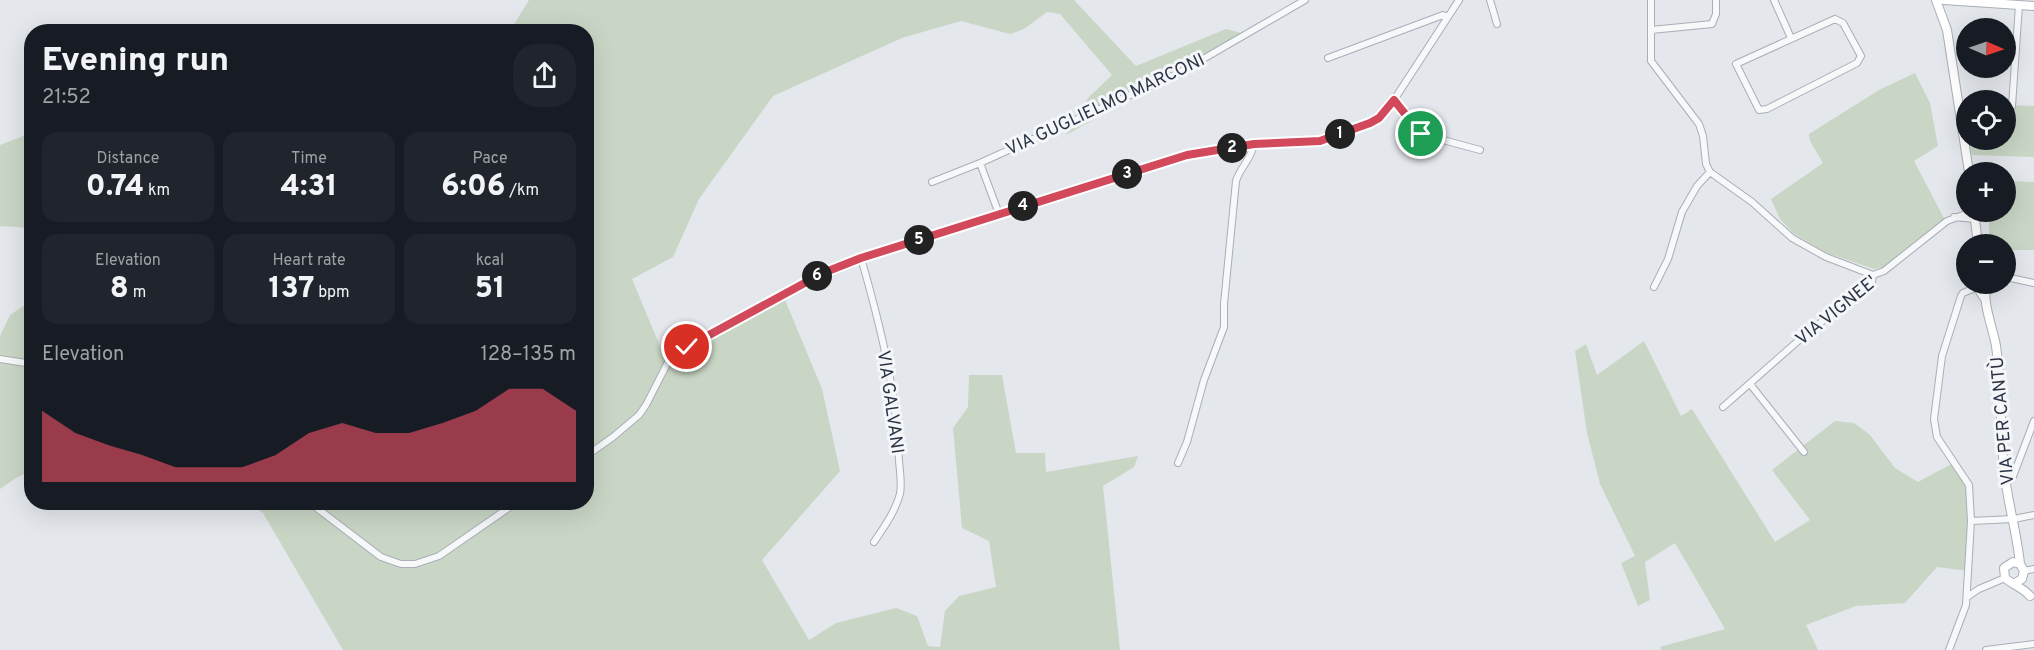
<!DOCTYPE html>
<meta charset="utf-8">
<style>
body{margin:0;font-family:Overpass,sans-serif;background:#20242c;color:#f1f3f6;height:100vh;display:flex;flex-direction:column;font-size:22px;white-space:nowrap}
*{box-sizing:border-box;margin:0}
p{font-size:20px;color:#9ea1a6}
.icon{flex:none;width:33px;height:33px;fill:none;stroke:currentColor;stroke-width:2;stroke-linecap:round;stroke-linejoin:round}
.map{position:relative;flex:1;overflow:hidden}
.drawer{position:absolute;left:24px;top:24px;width:570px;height:486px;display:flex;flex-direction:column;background:#171b24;border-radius:24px;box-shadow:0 6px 24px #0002}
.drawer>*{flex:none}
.needle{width:39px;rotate:92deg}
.controls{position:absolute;left:1956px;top:18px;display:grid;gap:12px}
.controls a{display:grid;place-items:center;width:60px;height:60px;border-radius:50%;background:#171b24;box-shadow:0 6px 24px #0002;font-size:30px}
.pin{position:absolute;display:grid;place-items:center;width:51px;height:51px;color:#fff;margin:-26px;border:3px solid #fff;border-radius:50%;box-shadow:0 2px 6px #0007}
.km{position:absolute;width:30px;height:30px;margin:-15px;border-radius:50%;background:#222;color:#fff;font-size:16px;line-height:30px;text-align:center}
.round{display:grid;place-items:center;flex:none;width:63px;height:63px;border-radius:24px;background:#20242c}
.headline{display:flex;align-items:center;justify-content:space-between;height:102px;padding:0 18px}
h1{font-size:33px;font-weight:800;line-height:45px}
.stats{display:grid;grid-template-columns:repeat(3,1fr);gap:9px;height:102px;padding:6px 18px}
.stats div{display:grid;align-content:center;border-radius:15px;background:#20242c;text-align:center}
.stats b{font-size:30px;font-weight:800}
.stats small{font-size:16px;font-weight:400}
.stats p{font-size:16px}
.chart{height:168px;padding:12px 18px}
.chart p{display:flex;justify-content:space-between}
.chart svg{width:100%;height:108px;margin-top:6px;fill:#d1495b;opacity:.7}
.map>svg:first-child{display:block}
.green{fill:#c9d6c5}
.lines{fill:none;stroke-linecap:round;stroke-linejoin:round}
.street-casing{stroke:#a9aeb7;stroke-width:8}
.secondary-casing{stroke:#a9aeb7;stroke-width:10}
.street{stroke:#f7f8fa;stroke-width:6}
.secondary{stroke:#fff;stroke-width:8}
.route-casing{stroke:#fff;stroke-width:12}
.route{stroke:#d1495b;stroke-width:8}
.labels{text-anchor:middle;stroke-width:6;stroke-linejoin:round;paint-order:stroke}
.street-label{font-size:18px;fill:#2b3445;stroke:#f4f6f9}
</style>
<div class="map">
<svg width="2034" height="650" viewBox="0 0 2034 650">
<rect width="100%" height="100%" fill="#e4e7ec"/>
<!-- green -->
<path class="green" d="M 529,0 L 1074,0 L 1136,66 L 1226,29 L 1245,34 L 1066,135 L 1088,98 L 1112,75 L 1060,14 L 1047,12 L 1024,29 L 1010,34 L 961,21 L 902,38 L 773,96 L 699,199 L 673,257 L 632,279 L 667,363 L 687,347 L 783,295 L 822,389 L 840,471 L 762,560 L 809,640 L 836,623 L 896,608 L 917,616 L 928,646 L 940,647 L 945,611 L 959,596 L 996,587 L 989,541 L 962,528 L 953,428 L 968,407 L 969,375 L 1002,375 L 1016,453 L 1045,453 L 1046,472 L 1138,456 L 1134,467 L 1103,486 L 1120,650 L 343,650 L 263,513 L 251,503 L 586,502 L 586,32 L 510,31 Z
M 1915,73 L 1930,103 L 1938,146 L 1914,161 L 1945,220 L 1884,267 L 1874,269 L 1827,253 L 1793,233 L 1780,219 L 1771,199 L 1823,163 L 1810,141 L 1809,134 L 1879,90 Z
M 2006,105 L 2034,106 L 2034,157 L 1972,155 L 1969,140 L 2006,140 Z
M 31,133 L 31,228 L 0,226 L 0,145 Z
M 2006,181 L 2034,182 L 2034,250 L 2006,250 L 2006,244 L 1989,244 L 1989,212 L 2006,212 Z
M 31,301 L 31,471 L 16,478 L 0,489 L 0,336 L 10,315 Z
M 1644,341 L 1681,416 L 1692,409 L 1775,542 L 1810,520 L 1772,470 L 1835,421 L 1854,423 L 1870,435 L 1895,468 L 1918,482 L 1955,462 L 1969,485 L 1968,571 L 1937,567 L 1905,603 L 1856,606 L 1806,625 L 1818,650 L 1661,650 L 1660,647 L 1725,629 L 1675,543 L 1645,562 L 1650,600 L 1638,606 L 1621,563 L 1635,556 L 1600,484 L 1587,433 L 1575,351 L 1586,344 L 1597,375 Z"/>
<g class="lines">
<defs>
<path id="street" d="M 1490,0 L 1497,24
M 1651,0 L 1651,61 L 1699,124 L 1703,136 L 1706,164 L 1710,172 L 1752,202 L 1792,238 L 1826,257 L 1873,275
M 1774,0 L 1791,38
M 1835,19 L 1843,23 L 1861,56 L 1857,63 L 1767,109 L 1759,110 L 1736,64 Z
M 1651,30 L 1712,24 L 1716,14 L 1716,0
M 1328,58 L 1443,15 L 1448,17
M 1394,100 L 1421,134 L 1480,150
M 2012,106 L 2019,5
M 980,163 L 999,214
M 932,182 L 980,163 L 1179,73 L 1305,0
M 1954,217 L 1975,219
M 861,258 C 880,324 897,392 899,461 C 900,472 902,484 900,494 C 895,512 884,527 874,542
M 2006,277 L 2034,283
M 1654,287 L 1668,259 L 1682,212 L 1697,186 L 1710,172
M 0,359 L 32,364
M 1750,384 L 1804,452
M 1723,407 L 1798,341 L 1872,281 L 1873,275 L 1884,271 L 1947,221 L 1971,212
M 586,456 L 613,437 L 639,415 L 646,405 L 667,364 L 687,347 L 823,273 L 861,258 L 1187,155 L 1254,144 L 1320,141 L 1370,123 L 1379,118 L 1394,100 L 1459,0
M 1178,463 L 1187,442 L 1204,380 L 1224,327 L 1224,304 L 1236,181 C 1240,168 1252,158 1254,144
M 2006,481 L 2012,479 L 2034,421
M 309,502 L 381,557 L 401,564 L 415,564 L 439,556 L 517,502
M 1971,521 L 2014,519 L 2034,515
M 2024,571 L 2034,569
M 1967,597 L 1979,589 L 2005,578
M 1949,650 L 1966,605 L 1971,521 L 1969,485 L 1937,437 L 1934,419 L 1942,356 L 1961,296 L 1963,293 L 1975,288
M 1986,650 L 2034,644"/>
<path id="secondary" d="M 1936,0 L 1947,30 L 1969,172
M 1944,0 L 2034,6
M 1974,212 L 1978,244
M 1971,284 L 1979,290 L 1985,299
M 1987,284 C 1981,300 1993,328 1996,346 C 2002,387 2000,428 2004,469 C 2007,501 2017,532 2020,564
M 2015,583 L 2022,579 L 2024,571 L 2020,564 L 2013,562 L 2004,568 L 2005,578 C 2013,585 2022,587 2030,596"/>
</defs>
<!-- street casing -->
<use href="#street" class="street-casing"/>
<!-- secondary casing -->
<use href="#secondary" class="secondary-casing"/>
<!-- street -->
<use href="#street" class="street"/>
<!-- secondary -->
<use href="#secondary" class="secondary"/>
</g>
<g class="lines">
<defs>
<path id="route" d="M 687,347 L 823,273 L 861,258 L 1187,155 L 1254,144 L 1320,141 L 1370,123 L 1379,118 L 1394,100 L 1421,134"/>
</defs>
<!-- route casing -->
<use href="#route" class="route-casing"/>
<!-- route -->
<use href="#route" class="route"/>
</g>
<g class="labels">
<!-- street labels -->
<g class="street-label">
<text transform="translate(1105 104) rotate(-25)" y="6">VIA GUGLIELMO MARCONI</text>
<text transform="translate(1836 310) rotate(-39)" y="6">VIA VIGNEE'</text>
<text transform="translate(891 402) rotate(82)" y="6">VIA GALVANI</text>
<text transform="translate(2002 421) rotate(-95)" y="6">VIA PER CANTÙ</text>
</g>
</g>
</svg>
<div class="controls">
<a><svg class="needle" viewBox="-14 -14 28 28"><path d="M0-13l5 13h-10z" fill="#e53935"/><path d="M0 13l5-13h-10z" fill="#9ea1a6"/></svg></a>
<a><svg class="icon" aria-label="locate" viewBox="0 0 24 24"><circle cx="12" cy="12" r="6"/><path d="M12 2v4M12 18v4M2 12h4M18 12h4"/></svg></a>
<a>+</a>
<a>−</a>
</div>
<div class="pin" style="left:1421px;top:134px;background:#1e9e55"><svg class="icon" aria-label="arrive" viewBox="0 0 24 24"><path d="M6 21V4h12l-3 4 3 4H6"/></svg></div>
<div class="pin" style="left:687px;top:347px;background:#d93025"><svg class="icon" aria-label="check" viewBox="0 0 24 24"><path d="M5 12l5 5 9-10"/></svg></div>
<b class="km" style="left:1340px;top:134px">1</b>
<b class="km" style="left:1232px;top:148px">2</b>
<b class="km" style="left:1127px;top:174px">3</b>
<b class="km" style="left:1023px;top:206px">4</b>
<b class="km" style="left:919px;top:240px">5</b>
<b class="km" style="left:817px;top:276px">6</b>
<section class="drawer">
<div class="headline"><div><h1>Evening run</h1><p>21:52</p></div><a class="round"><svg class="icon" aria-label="share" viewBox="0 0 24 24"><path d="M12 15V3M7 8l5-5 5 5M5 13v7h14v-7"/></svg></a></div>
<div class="stats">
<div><p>Distance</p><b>0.74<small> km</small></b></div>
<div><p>Time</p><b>4:31</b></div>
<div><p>Pace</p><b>6:06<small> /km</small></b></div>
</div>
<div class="stats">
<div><p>Elevation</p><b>8<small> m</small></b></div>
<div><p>Heart rate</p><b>137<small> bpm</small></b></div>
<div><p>kcal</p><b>51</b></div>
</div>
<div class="chart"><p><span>Elevation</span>128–135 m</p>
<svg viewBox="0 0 160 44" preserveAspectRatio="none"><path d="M0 44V15L10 24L20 29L30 33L40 38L50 38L60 38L70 33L80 24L90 20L100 24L110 24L120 20L130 15L140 6L150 6L160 15V44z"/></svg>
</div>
</section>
</div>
